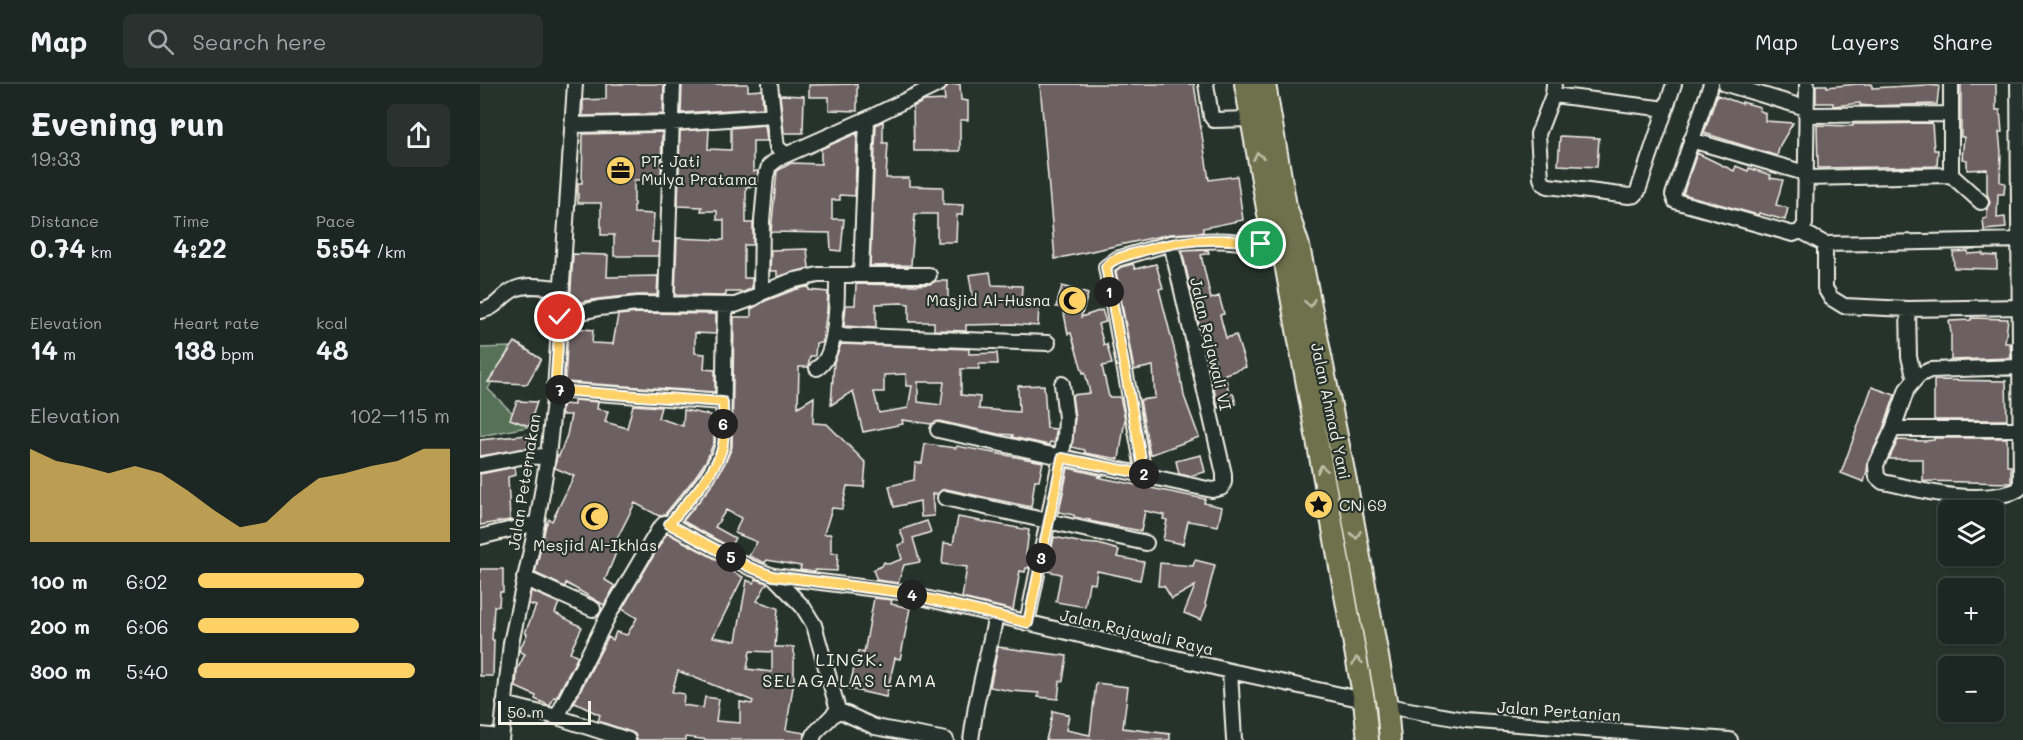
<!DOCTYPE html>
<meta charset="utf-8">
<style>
body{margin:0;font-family:Mali,sans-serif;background:#29322f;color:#f1f3f6;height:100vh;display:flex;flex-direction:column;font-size:22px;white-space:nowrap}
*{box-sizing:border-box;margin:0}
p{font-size:20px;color:#a0a5a5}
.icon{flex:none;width:33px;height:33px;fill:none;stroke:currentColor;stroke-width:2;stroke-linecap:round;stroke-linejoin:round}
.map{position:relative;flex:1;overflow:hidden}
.panel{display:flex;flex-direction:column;background:#1c2622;width:480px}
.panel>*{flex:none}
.buttons{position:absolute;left:1458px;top:416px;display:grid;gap:12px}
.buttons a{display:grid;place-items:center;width:66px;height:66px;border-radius:9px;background:#1c2622;box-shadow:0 2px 4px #0004,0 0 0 2px #3a4340;font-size:30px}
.scale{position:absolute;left:18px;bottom:15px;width:93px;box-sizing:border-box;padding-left:6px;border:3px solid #f4f1e8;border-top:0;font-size:16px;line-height:21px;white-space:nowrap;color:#f4f1e8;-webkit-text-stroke:4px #26332d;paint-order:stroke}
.pin{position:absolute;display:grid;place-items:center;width:51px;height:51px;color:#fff;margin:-26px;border:3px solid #fff;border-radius:50%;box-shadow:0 2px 6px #0007}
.km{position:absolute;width:30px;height:30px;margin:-15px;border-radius:50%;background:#222;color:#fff;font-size:16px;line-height:30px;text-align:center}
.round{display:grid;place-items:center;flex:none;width:63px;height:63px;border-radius:9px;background:#29322f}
.headline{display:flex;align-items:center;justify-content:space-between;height:102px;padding:0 30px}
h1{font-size:33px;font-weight:700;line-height:45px}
.figures{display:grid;grid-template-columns:repeat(3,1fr);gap:9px;height:102px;padding:6px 30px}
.figures div{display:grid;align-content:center}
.figures b{font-size:26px;font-weight:700}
.figures small{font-size:16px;font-weight:400}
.figures p{font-size:16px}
.chart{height:168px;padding:12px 30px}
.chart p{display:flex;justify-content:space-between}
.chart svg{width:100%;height:108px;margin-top:6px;fill:#ffd166;opacity:.7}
ul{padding:0 30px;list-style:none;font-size:20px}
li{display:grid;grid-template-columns:96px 72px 1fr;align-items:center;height:45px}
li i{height:15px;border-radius:8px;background:#ffd166}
header{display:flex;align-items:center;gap:36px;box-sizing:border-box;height:84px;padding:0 30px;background:#1c2622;border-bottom:2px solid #3a4340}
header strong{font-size:28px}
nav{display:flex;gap:33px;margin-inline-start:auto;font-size:21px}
.search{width:420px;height:54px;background:#29322f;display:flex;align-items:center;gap:15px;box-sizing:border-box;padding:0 21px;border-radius:9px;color:#a0a5a5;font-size:22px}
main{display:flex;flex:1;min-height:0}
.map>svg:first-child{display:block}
.green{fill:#567158;stroke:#a5b1a0;stroke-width:1.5}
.building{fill:#6d6163;stroke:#f4f1e8;stroke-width:1.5;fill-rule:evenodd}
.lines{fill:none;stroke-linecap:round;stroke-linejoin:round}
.minor-casing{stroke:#f4f1e8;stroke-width:18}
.highway-casing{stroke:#f4f1e8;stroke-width:24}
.minor{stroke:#26332d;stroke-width:14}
.highway{stroke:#6e714b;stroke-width:20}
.oneway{stroke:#bebea9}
.route-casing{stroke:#fff;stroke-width:12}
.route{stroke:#ffd166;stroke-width:8}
.labels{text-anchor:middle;stroke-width:4.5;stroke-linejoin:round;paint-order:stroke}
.poi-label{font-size:16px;fill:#f4f1e8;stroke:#26332d;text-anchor:start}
.street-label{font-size:16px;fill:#f4f1e8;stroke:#26332d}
.neighbourhood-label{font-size:18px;letter-spacing:1.5px;fill:#f4f1e8;stroke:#26332d}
</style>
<header>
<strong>Map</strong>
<div class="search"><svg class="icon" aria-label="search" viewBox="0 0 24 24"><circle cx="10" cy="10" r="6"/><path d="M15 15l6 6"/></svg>Search here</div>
<nav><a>Map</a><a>Layers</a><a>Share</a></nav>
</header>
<main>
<section class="panel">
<div class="headline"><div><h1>Evening run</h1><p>19:33</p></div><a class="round"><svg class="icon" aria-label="share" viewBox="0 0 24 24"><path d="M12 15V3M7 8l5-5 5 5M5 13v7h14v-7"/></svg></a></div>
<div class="figures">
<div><p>Distance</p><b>0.74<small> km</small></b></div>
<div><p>Time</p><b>4:22</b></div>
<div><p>Pace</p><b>5:54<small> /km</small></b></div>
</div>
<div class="figures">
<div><p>Elevation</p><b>14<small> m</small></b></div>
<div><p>Heart rate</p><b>138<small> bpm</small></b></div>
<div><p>kcal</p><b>48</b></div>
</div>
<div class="chart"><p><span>Elevation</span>102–115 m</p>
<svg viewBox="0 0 160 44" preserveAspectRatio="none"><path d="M0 44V6L10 11L20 13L30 16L40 13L50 16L60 23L70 31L80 38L90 36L100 26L110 18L120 16L130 13L140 11L150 6L160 6V44z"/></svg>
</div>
<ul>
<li><b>100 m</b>6:02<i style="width:66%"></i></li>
<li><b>200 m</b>6:06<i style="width:64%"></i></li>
<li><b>300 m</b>5:40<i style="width:86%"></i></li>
</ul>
</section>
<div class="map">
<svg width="1543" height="656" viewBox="0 0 1543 656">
<rect width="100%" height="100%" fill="#26332d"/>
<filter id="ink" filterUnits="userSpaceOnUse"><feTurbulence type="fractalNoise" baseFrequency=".0167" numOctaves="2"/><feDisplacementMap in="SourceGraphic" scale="12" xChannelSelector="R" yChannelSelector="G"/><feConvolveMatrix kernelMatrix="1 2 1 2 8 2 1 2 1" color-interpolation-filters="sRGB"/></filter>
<g filter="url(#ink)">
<!-- green -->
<path class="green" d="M 30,263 L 8,305 L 47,343 L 0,352 L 0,264 Z"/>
<!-- building -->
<path class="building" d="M 126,0 L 184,0 L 183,30 L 103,32 L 103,16 L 126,15 Z
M 202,0 L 268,0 L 268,7 L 282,6 L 283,24 L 201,29 Z
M 377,0 L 377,27 L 349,26 L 349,13 L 329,13 L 329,1 Z
M 480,0 L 481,16 L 488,17 L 488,36 L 480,36 L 480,67 L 434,67 L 433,23 L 444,17 L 465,16 L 464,7 L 468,1 Z
M 560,0 L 714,0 L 729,96 L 757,92 L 763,136 L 723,144 L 723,148 L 690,150 L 575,175 Z
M 1377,0 L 1392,0 L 1392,4 L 1445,1 L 1459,2 L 1457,20 L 1390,22 L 1380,21 L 1380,19 L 1353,22 L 1353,19 L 1336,19 L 1336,1 L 1347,1 L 1347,3 Z
M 1481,0 L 1516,0 L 1516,26 L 1520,26 L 1522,48 L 1519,48 L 1521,68 L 1520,98 L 1525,99 L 1524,110 L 1518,110 L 1517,134 L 1525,133 L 1526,144 L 1504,146 L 1503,135 L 1507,134 L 1507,124 L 1510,119 L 1507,109 L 1507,85 L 1487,86 L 1487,76 L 1482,75 L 1484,53 L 1481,53 Z
M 300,11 L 324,12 L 323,49 L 304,49 Z
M 1237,11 L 1262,20 L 1262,18 L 1280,23 L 1279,26 L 1285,29 L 1285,37 L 1313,39 L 1300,61 L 1297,72 L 1224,49 Z
M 403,37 L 403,59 L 408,59 L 406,94 L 429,94 L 429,102 L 463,103 L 463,120 L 483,121 L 482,131 L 477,131 L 476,158 L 457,158 L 457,130 L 435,130 L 431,181 L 390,182 L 396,41 Z
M 1452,39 L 1454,66 L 1458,66 L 1457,82 L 1338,84 L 1337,41 L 1373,42 L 1373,40 L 1389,40 Z
M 285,41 L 287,57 L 273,57 L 273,87 L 278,87 L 276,102 L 266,103 L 266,139 L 273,139 L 273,161 L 264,161 L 264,194 L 272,194 L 272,204 L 264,208 L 246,208 L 246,211 L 243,212 L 195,211 L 197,154 L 244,156 L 244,136 L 237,136 L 237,127 L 221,127 L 222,123 L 198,122 L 200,47 L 229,45 L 228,65 L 251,66 L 251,44 Z
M 182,48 L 181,96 L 154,96 L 154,129 L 174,130 L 172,158 L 179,158 L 178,172 L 134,172 L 134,151 L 121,151 L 121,119 L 98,119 L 98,99 L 102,99 L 103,50 Z
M 377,49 L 375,112 L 360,111 L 360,116 L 352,116 L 352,135 L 364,135 L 361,167 L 351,166 L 350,149 L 291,148 L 297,87 L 311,79 L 341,80 L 341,65 Z
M 1080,52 L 1119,54 L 1117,83 L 1078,81 Z
M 1217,69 L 1254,87 L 1256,82 L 1268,87 L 1269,84 L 1291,91 L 1290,94 L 1303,96 L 1296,121 L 1308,124 L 1305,136 L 1279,129 L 1278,131 L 1203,110 Z
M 327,165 L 329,184 L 297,193 L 297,187 L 290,187 L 291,166 Z
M 728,166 L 729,169 L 721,171 L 731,215 L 739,212 L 744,230 L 740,231 L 746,254 L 756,251 L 766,283 L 745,290 L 749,309 L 753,309 L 756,320 L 738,324 L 728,278 L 735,277 L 729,255 L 724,257 L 718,237 L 702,167 Z
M 1488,167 L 1488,170 L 1503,169 L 1503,171 L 1517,172 L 1517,185 L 1474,184 L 1473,168 Z
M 93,170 L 128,171 L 127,193 L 178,192 L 177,211 L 157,211 L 118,215 L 90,220 Z
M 653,180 L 655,185 L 676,180 L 683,204 L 679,205 L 699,284 L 701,299 L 702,299 L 704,312 L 719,353 L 670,371 L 660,316 L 675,314 L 673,282 L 654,286 L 636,187 L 641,183 Z
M 510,188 L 512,201 L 542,202 L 541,220 L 559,221 L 558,242 L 533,240 L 486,241 L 486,247 L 454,246 L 454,238 L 429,238 L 429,220 L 421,219 L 396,220 L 396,244 L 364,242 L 366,221 L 375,221 L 376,200 L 436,201 L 450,200 L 456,197 L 468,197 L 468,220 L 494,221 L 489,191 Z
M 329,202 L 329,206 L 348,208 L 347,227 L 342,259 L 336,259 L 335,272 L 330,272 L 328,283 L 319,283 L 318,323 L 334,313 L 333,339 L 347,340 L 386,379 L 384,403 L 367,402 L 362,425 L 352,424 L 344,450 L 351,450 L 351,469 L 358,469 L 357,487 L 335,486 L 335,488 L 320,486 L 321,482 L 287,476 L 285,479 L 269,472 L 277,458 L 255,449 L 261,434 L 246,426 L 235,443 L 255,454 L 250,463 L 203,437 L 235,397 L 247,375 L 252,363 L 254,233 L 271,233 L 271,225 L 285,217 L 314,206 Z
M 582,202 L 608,210 L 601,233 L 622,226 L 626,238 L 618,240 L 624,261 L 627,260 L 632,280 L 622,282 L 629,313 L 640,313 L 645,335 L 639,375 L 605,369 L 605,366 L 592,363 L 595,334 L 592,311 L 610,309 L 605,288 L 603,289 L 591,249 L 588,250 L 583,224 L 576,223 Z
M 158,229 L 236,230 L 236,250 L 215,249 L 215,269 L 225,270 L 224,285 L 235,286 L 235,308 L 85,298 L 88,243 L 113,246 L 112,259 L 133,260 L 138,231 Z
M 1491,234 L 1528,235 L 1525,259 L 1530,259 L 1531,274 L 1471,276 L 1471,249 L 1469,237 L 1491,236 Z
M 35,258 L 61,275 L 47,300 L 8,298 Z
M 361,260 L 489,265 L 489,270 L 517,269 L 518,280 L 499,280 L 499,285 L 481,285 L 481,311 L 500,313 L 499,325 L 539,328 L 538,302 L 564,301 L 567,344 L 576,345 L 575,359 L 570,358 L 569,361 L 532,353 L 533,351 L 518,350 L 459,337 L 451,340 L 422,336 L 423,340 L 383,348 L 373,307 L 351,321 L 354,278 ZM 426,290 L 426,302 L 432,302 L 428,324 L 399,329 L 394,308 L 404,308 L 404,291 ZM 438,298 L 464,298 L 461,321 L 438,318 Z
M 1454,296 L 1526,297 L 1527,336 L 1454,336 Z
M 1392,303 L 1415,311 L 1402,348 L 1388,377 L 1387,387 L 1384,398 L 1361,389 Z
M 94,316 L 118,318 L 117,325 L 128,327 L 125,338 L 147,344 L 153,321 L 181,323 L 178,334 L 203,342 L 204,326 L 234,332 L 234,358 L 226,377 L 213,396 L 185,430 L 179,432 L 155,419 L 136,457 L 140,459 L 125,496 L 135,502 L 124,521 L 86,499 L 85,503 L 55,489 L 66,441 L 69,435 L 72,437 L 94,392 L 75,384 L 77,372 L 79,372 L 87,351 L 91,331 L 81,331 L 83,320 L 94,321 Z
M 37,317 L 57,318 L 49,342 L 30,335 Z
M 47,351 L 49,364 L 0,372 L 0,356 Z
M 1454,354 L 1527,354 L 1527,382 L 1531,382 L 1531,399 L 1443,397 L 1443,375 L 1409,375 L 1418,356 L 1444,357 L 1454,356 Z
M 445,360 L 476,364 L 477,362 L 563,378 L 559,397 L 555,396 L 551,423 L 466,405 L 462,406 L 457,410 L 452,410 L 454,432 L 441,433 L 440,417 L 414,423 L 409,402 L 434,396 L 435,379 L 442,379 Z
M 721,371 L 725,388 L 709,392 L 699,390 L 696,377 Z
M 35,383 L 36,391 L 28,393 L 30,436 L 0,441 L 0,390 Z
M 588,384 L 623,392 L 617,393 L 725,415 L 724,419 L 742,423 L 738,442 L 708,437 L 703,460 L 683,456 L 687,436 L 683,435 L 684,431 L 665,427 L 661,447 L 609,437 L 610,436 L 594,433 L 594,431 L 579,428 Z
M 478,433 L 549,446 L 546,471 L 552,472 L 549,484 L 546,484 L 545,488 L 540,487 L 533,526 L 482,514 L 487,483 L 462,480 L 464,459 L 473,460 Z
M 447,437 L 451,448 L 433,454 L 440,478 L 424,481 L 418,499 L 397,496 L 393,486 L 402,482 L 404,478 L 409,480 L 422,475 L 418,461 L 425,459 L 420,446 Z
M 187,449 L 245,480 L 249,483 L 247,485 L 263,493 L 233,553 L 256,557 L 267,496 L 273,499 L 276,495 L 287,499 L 277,517 L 298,524 L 295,563 L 314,563 L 314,597 L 306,646 L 325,649 L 323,656 L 229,656 L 206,653 L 206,656 L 157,656 L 155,650 L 151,648 L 118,637 L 120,631 L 95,619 L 93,621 L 128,553 L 133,556 L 136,548 L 147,551 L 157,534 L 142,525 ZM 270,567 L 292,568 L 292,588 L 267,585 ZM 198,587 L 273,617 L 272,620 L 260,618 L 260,639 L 236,637 L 239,615 L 225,613 L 223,624 L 203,621 L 204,610 L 192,608 Z
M 574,453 L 603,459 L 618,460 L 639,466 L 637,473 L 664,478 L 660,496 L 617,487 L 615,500 L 609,499 L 605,523 L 576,518 L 581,490 L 567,487 Z
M 715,476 L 735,481 L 725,520 L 727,521 L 721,536 L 704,529 L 715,502 L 692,515 L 684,502 L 678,502 L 680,479 L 713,482 Z
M 0,485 L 23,485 L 23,508 L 20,508 L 19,522 L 14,522 L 12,556 L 14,556 L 13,592 L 0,592 Z
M 51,507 L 79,519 L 75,529 L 102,543 L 90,568 L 98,572 L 76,614 L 74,613 L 70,622 L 55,615 L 56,612 L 36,603 L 37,586 L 45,570 L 39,567 L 47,550 L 45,549 L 56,522 L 49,520 Z
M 394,514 L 412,516 L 411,520 L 430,524 L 421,571 L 420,575 L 415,574 L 406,613 L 369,605 L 378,567 L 384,569 Z
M 518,563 L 587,572 L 583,597 L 580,597 L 578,615 L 558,613 L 559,609 L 531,607 L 510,603 Z
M 616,599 L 648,603 L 643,644 L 690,650 L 690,656 L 566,656 L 573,627 L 589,631 L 586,646 L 610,651 Z"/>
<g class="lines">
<defs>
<path id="minor" d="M 290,0 L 296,56 L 297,63 L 306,71
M 726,0 L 731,32 L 734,36 L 771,35
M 1074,0 L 1073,11 L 1058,50 L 1061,94 L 1063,99 L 1068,102 L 1149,112 L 1155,111 L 1158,107 L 1194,0
M 1231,0 L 1193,111 L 1195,117 L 1313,150 L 1321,147 L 1345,160 L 1543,156
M 1246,0 L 1326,24
M 1471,0 L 1471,91 L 1501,118
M 1538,0 C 1540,134 1540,268 1541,403 C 1536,409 1528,409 1520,411 C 1480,418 1442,406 1403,398 L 1397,393 L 1396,381 L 1413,345 L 1427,305 L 1439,291 L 1450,286 L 1540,283 L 1543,283
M 1073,11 L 1186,25
M 1326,31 L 1471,30
M 92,41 L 191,39 L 292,32
M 1211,56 L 1325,89
M 1325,94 L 1471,91
M 1321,147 L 1325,140 L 1327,0
M 691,159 C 734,155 761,154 803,168
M 1345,160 L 1345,204 L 1351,214 L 1364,222 L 1428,225 L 1543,223
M 381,190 L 387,35
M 281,209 L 311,197 L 338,191 L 449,191
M 186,219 L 193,0
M 1428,225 L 1429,273 L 1435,295
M 0,227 C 18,224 21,211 35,205 C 49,199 68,204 82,204
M 80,233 L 119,224 L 158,220 L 255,221 L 274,214 L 281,209 L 282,137 L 286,92 L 289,82 L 299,74 L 387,35 L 459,0
M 354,251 L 568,259
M 337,284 C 358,273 357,213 357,192
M 75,306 L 243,318
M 1413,345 L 1543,345
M 458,346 L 732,406 L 741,404 L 744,398 L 744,390 L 691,159 L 637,175 L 626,183 L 664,390
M 0,381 L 41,373 L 68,372
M 465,414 L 666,459
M 189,440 L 269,483 L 293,492
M 0,453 L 57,439
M 44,494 L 113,525
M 547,539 L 585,353 L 586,334 L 582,300
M 750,587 L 754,656
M 24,620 L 77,633 L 148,656
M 907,622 L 985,636 L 1250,656
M 77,633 L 128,532 L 179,445 L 185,439 L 189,440 C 209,415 235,390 243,360 L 245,221
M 0,651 L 21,653
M 21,656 L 31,559 L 57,439 L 68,372 L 75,306 L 95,0
M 332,656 L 335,649 L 358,626
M 466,656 L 395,643 L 358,626 L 334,541 L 323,523 L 293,492 L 420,508 L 750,587 L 884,616
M 491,656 L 496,622 L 516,532"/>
<path id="highway" d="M 765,0 L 788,130 L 803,168 L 884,616 L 888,656
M 785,0 L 806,122 L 819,162 L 867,402 L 907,622 L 910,656"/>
</defs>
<!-- minor casing -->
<use href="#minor" class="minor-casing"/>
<!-- highway casing -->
<use href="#highway" class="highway-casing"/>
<!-- minor -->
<use href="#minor" class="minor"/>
<!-- highway -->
<use href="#highway" class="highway"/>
</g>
<!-- one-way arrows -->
<defs><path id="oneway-chevron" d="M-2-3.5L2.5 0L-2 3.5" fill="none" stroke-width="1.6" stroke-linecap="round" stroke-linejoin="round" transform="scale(1.5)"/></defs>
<g class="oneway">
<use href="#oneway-chevron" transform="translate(778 72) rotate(-100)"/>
<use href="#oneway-chevron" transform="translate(830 219) rotate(79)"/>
<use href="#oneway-chevron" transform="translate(842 385) rotate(-100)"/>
<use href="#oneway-chevron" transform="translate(876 451) rotate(79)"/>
<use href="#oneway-chevron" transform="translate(877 577) rotate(-100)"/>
</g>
</g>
<g class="lines" filter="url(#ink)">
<defs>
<path id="route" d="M 80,233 L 75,306 L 243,318 C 243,332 245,347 243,361 C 238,387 206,419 189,440 L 269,483 L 293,492 L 420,508 L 548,539 L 582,374 L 664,390 L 626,183 C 633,174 645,172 655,169 C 696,156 739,152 781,160"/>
</defs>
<!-- route casing -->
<use href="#route" class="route-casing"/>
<!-- route -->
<use href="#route" class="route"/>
</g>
<!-- icons -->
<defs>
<symbol id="office-disc" viewBox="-11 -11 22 22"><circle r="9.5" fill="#ffd166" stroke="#26332d"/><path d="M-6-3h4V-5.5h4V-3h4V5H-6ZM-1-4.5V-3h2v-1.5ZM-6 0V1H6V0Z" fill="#111"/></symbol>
<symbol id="mosque-disc" viewBox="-11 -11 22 22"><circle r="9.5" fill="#ffd166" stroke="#26332d"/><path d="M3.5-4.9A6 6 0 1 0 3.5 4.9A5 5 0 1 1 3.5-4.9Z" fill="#111"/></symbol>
<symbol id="sight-disc" viewBox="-11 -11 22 22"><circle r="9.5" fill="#ffd166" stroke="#26332d"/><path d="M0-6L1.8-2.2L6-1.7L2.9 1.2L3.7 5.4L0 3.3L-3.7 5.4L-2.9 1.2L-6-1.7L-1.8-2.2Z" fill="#111"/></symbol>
</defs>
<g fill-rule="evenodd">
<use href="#office-disc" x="124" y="70" width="33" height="33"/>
<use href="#mosque-disc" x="576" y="200" width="33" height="33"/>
<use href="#sight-disc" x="822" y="404" width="33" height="33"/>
<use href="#mosque-disc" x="98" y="416" width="33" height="33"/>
</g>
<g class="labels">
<!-- poi labels -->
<g class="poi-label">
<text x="161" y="83">PT. Jati<tspan x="161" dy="18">Mulya Pratama</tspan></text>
<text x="571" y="222" text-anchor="end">Masjid Al-Husna</text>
<text x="859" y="427">CN 69</text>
<text x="115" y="467" text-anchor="middle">Mesjid Al-Ikhlas</text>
</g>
<!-- street labels -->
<g class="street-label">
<text transform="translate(731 260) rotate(77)" y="6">Jalan Rajawali VI</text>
<text transform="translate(851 327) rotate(78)" y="6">Jalan Ahmad Yani</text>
<text transform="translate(44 398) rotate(-81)" y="6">Jalan Peternakan</text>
<text transform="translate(657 548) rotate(13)" y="6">Jalan Rajawali Raya</text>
<text transform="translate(1079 627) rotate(4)" y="6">Jalan Pertanian</text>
</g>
<!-- neighbourhood labels -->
<g class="neighbourhood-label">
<text x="370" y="582">LINGK.<tspan x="370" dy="21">SELAGALAS LAMA</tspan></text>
</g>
</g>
</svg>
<div class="buttons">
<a><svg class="icon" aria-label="layers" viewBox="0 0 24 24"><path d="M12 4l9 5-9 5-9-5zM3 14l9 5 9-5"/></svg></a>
<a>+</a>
<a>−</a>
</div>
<div class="scale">50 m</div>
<div class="pin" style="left:781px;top:160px;background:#1e9e55"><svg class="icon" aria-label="arrive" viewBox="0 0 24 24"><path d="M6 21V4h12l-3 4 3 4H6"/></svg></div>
<div class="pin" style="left:80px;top:233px;background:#d93025"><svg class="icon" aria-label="check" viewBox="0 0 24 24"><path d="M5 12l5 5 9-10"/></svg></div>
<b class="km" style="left:629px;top:208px">1</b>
<b class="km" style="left:664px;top:390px">2</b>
<b class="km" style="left:561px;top:474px">3</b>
<b class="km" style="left:432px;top:511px">4</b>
<b class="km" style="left:251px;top:473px">5</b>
<b class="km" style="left:243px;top:340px">6</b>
<b class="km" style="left:80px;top:306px">7</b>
</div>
</main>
